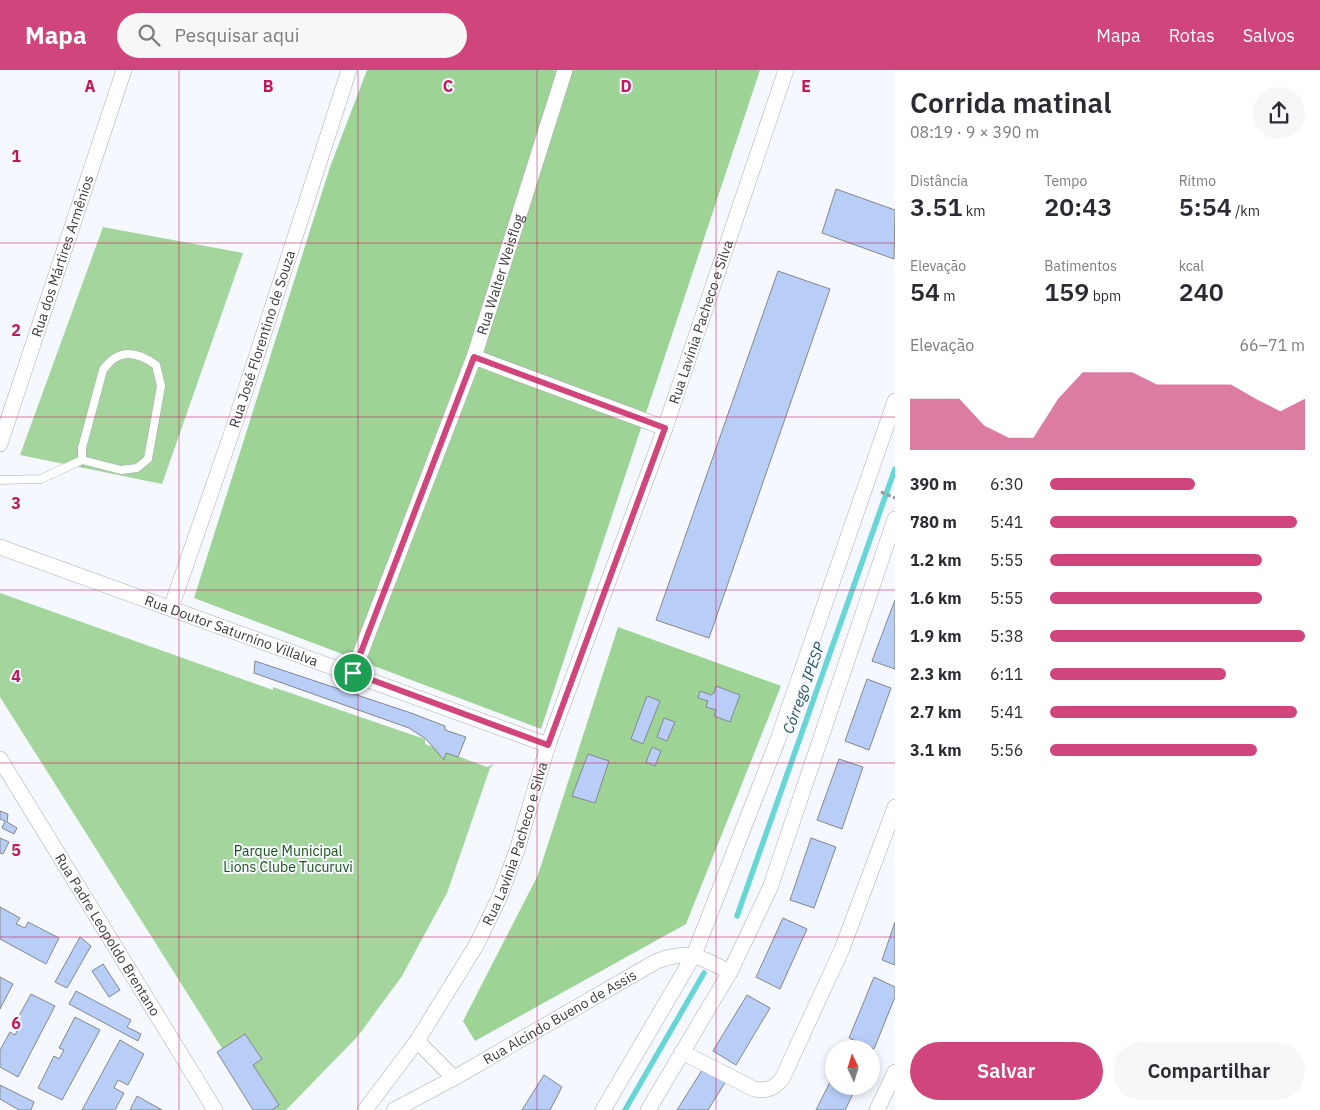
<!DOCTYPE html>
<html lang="pt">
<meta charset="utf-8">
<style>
body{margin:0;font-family:"IBM Plex Sans",sans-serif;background:#f7f7f7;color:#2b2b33;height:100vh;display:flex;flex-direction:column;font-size:19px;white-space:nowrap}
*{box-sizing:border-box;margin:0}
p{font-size:16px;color:#7c7c81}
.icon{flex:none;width:28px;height:28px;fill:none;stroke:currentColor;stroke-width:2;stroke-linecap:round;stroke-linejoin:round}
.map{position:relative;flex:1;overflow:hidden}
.drawer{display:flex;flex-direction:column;background:#fff;width:425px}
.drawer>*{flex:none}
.needle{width:32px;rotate:356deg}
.fabs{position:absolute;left:825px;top:970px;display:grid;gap:10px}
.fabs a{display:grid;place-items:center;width:55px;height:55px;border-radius:50%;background:#fff;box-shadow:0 2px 8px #0003;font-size:25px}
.pin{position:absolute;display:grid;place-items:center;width:42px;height:42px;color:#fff;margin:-21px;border:2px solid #fff;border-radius:50%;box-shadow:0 1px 5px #0007}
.round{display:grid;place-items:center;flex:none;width:52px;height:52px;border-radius:26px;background:#f7f7f7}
.head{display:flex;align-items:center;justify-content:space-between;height:85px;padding:0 15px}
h1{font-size:28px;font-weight:600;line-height:38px}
.stats{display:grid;grid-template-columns:repeat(3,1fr);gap:8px;height:85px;padding:5px 15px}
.stats div{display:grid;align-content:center}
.stats b{font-size:25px;font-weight:600}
.stats small{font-size:14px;font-weight:400}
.stats p{font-size:14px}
.chart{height:140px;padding:10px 15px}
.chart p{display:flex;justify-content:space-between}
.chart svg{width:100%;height:90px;margin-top:5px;fill:#cf457c;opacity:.7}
.button{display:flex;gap:10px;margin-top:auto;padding:10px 15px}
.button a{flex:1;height:58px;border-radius:30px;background:#cf457c;color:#fff;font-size:20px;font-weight:600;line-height:58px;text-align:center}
.button a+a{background:#f7f7f7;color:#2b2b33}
ul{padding:0 15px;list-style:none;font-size:16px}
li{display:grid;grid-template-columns:80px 60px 1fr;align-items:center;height:38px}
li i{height:12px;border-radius:6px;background:#cf457c}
header{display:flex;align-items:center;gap:30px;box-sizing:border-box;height:70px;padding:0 25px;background:#cf457c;color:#fff}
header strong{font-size:24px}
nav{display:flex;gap:28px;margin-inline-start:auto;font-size:18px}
.search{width:350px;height:45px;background:#f7f7f7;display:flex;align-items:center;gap:12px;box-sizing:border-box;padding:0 18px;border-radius:28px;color:#7c7c81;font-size:19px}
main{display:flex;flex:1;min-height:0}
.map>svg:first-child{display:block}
.green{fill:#a3d59c}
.forest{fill:#9ed396}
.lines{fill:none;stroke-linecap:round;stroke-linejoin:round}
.stream{stroke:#68d6d7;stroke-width:5.5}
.building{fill:#b8cef6;stroke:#84878c}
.service-casing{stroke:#a8abb1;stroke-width:9}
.minor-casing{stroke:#a8abb1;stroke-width:16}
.path{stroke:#95979b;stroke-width:3;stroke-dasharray:4 2.5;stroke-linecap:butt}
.service{stroke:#fff;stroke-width:8}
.minor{stroke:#fff;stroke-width:15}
.route-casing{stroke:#fff;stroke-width:10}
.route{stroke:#cf457c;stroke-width:6}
.grid{fill:none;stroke:#c2185b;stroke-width:1;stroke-opacity:0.55}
.labels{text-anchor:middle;stroke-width:4;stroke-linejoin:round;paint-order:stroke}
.street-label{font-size:14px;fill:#3a3c3e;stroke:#f5f8fe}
.park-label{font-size:14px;fill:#1c5015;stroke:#f5f8fe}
.water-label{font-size:15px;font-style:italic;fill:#265758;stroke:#f5f8fe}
.grid-label{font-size:16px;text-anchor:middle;font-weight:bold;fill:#c2185b;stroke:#f5f8fe;stroke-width:4;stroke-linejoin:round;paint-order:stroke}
</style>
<header>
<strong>Mapa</strong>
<div class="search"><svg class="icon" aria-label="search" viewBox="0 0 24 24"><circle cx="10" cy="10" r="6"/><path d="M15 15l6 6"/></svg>Pesquisar aqui</div>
<nav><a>Mapa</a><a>Rotas</a><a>Salvos</a></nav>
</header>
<main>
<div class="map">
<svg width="895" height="1040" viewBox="0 0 895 1040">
<rect width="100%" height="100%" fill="#f5f8fe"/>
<!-- green -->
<path class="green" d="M 103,157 L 243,183 L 162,414 L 20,385 Z
M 0,523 L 273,620 L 273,617 L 404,662 L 425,669 L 425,674 L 487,697 L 494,694 L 490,698 L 447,823 L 402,906 L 358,966 L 286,1040 L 261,1040 L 0,627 Z"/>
<!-- forest -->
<path class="forest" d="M 367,0 L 760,0 L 541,659 L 194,528 L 330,97 Z
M 618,557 L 781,616 L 686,854 L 475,971 L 463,951 L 538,805 Z"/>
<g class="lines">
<!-- stream -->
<path class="stream" d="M 737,846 L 895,399
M 625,1040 L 704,903"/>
</g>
<!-- building -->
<path class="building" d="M 836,119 L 895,140 L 894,189 L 822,163 Z
M 778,201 L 830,219 L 709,568 L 656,550 Z
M 895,530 L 895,599 L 872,591 Z
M 255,591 L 411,643 L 445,656 L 445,660 L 466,667 L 458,687 L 446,683 L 444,690 L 426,669 L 409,658 L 254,603 Z
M 867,609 L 891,618 L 869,680 L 845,671 Z
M 716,616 L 740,625 L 730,652 L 714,646 L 716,640 L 706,637 L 708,631 L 698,628 L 700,621 L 711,625 L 714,623 Z
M 647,626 L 660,631 L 643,674 L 631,669 Z
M 664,648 L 675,652 L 667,671 L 657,667 Z
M 652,677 L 661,681 L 655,696 L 646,692 Z
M 588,684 L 609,691 L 595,733 L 572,726 Z
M 839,689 L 863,697 L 842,759 L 817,750 Z
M 0,741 L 8,744 L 7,752 L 17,758 L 14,764 L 2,758 L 5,751 L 0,749 Z
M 0,768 L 9,772 L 3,784 L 0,783 Z
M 811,768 L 836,777 L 814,838 L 790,830 Z
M 0,837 L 20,848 L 16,854 L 25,858 L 28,852 L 59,868 L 46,894 L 0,869 Z
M 783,848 L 807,859 L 780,919 L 756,907 Z
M 895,852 L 895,895 L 882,890 Z
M 80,867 L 91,876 L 67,918 L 55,912 Z
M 103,894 L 120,920 L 109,927 L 92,901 Z
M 0,907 L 13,914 L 0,939 Z
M 874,907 L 895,917 L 895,927 L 874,979 L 849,968 Z
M 76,921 L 131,950 L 127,957 L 141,964 L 138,971 L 69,934 Z
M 31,924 L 55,936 L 18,1007 L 0,997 L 0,980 L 10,962 L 15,965 L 19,957 L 14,955 Z
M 747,925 L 770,938 L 736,995 L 713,981 Z
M 75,947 L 100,960 L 62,1030 L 38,1018 L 54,986 L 59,989 L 64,980 L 59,978 Z
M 245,964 L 262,989 L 253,995 L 279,1035 L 272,1040 L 253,1040 L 217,982 Z
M 120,970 L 144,984 L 128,1015 L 118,1010 L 114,1018 L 124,1023 L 115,1040 L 82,1040 Z
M 704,997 L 726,1011 L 708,1040 L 677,1040 Z
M 834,1004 L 834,1016 L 857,1016 L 845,1040 L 816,1040 Z
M 544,1005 L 562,1017 L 550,1040 L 522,1040 Z
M 0,1015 L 34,1032 L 31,1040 L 19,1040 L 0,1029 Z
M 137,1026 L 162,1040 L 130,1040 Z"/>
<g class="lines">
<defs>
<path id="service" d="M 0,410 L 41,409 L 82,390 L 121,400 L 137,398 L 148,389 L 161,316 L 156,295 C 136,281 118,278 103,300 L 82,378 L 82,390"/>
<g id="minor">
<path d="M 474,287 L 665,358"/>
<path id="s1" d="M 0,374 L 124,0"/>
<path id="s2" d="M 0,477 L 548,675"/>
<path id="s3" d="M 171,538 L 232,362 L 349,0"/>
<path id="s4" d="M 353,603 L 474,287 L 565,0"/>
<path id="s5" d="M 0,689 L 215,1040"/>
<path d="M 417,971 L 454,1008"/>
<path d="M 682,982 L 754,1019 C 767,1021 773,1019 782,1009 L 842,879 L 895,737"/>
<path id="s6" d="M 365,1040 L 417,971 L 477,874 L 500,826 L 517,780 L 548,675 L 665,358 L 786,0"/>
<path id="s7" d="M 394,1040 L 454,1008 L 657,891 C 691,879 699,887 730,902"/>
<path d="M 603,1040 L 694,885 L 777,672 L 895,331"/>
<path d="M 648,1040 L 730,902 L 770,818 L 895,449"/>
<path d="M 877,1040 L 895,1002"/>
</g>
</defs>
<!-- service casing -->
<use href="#service" class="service-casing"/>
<!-- minor casing -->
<use href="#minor" class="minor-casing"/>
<!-- path -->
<path class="path" d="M 881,422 L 895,428"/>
<!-- service -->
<use href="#service" class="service"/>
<!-- minor -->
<use href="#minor" class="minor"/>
</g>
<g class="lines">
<defs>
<path id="route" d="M 474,287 L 665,358 L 548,675 L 353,603 Z"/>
</defs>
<!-- route casing -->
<use href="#route" class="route-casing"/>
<!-- route -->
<use href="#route" class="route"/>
</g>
<!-- grid -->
<path class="grid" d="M 179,0 L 179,1040M 358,0 L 358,1040M 537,0 L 537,1040M 716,0 L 716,1040M 0,173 L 895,173M 0,347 L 895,347M 0,520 L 895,520M 0,693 L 895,693M 0,867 L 895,867"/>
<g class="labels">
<!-- street labels -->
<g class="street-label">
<text dy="5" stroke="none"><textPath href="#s1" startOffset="198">Rua dos Mártires Armênios</textPath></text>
<text dy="5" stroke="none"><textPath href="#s4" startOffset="425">Rua Walter Weisflog</textPath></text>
<text dy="5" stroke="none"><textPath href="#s6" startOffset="862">Rua Lavínia Pacheco e Silva</textPath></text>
<text dy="5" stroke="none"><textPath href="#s3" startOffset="284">Rua José Florentino de Souza</textPath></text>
<text dy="5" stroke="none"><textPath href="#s2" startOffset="246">Rua Doutor Saturnino Villalva</textPath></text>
<text dy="5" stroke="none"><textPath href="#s6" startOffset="308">Rua Lavínia Pacheco e Silva</textPath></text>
<text dy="5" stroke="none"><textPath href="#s5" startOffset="206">Rua Padre Leopoldo Brentano</textPath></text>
<text dy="5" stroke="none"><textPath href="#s7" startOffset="190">Rua Alcindo Bueno de Assis</textPath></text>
</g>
<!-- park labels -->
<g class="park-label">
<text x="288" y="786">Parque Municipal<tspan x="288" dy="16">Lions Clube Tucuruvi</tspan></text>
</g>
<!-- water labels -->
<g class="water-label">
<text transform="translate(804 618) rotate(-70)" y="5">Córrego IPESP</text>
</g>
</g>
<g class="grid-label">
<text x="90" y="22">A</text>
<text x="268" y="22">B</text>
<text x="448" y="22">C</text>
<text x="626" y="22">D</text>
<text x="806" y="22">E</text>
<text x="16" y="92">1</text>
<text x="16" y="266">2</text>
<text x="16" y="439">3</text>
<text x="16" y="612">4</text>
<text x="16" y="786">5</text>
<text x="16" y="959">6</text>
</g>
</svg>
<div class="fabs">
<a><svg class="needle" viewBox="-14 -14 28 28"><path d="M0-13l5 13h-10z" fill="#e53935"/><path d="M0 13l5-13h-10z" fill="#7c7c81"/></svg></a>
</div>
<div class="pin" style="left:353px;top:603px;background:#1e9e55"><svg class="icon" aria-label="arrive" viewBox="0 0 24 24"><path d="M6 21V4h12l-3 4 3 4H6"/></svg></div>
</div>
<section class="drawer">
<div class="head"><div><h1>Corrida matinal</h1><p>08:19 · 9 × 390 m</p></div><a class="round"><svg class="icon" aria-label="share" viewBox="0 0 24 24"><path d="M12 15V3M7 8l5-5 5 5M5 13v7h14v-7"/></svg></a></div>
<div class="stats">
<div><p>Distância</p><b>3.51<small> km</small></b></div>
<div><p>Tempo</p><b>20:43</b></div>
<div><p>Ritmo</p><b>5:54<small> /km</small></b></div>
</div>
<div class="stats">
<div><p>Elevação</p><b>54<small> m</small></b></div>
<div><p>Batimentos</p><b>159<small> bpm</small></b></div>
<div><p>kcal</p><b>240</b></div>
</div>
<div class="chart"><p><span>Elevação</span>66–71 m</p>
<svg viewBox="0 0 160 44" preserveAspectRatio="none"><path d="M0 44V19L10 19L20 19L30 32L40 38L50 38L60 19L70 6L80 6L90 6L100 12L110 12L120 12L130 12L140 19L150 25L160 19V44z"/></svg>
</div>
<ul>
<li><b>390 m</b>6:30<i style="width:57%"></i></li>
<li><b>780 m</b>5:41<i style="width:97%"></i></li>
<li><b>1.2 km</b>5:55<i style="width:83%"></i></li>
<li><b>1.6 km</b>5:55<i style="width:83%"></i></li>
<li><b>1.9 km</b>5:38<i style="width:100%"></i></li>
<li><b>2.3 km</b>6:11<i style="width:69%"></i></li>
<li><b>2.7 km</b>5:41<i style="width:97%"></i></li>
<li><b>3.1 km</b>5:56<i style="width:81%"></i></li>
</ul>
<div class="button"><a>Salvar</a><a>Compartilhar</a></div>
</section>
</main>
